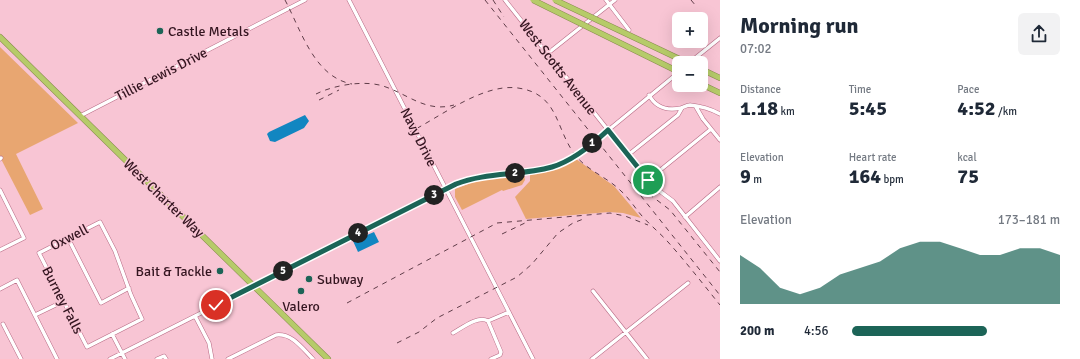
<!DOCTYPE html>
<meta charset="utf-8">
<style>
body{margin:0;font-family:Signika,sans-serif;background:#f2f2f3;color:#1f2937;height:100vh;display:flex;flex-direction:column;font-size:15px;white-space:nowrap}
*{box-sizing:border-box;margin:0}
p{font-size:13px;color:#747a83}
.icon{flex:none;width:22px;height:22px;fill:none;stroke:currentColor;stroke-width:2;stroke-linecap:round;stroke-linejoin:round}
.map{position:relative;flex:1;overflow:hidden}
.side{display:flex;flex-direction:column;background:#fff;width:360px}
.side>*{flex:none}
.buttons{position:absolute;left:672px;top:12px;display:grid;gap:8px}
.buttons a{display:grid;place-items:center;width:36px;height:36px;border-radius:6px;background:#fff;box-shadow:0 4px 16px #0002;font-size:20px}
.pin{position:absolute;display:grid;place-items:center;width:34px;height:34px;color:#fff;margin:-17px;border:2px solid #fff;border-radius:50%;box-shadow:0 1px 4px #0007}
.km{position:absolute;width:20px;height:20px;margin:-10px;border-radius:50%;background:#222;color:#fff;font-size:11px;line-height:20px;text-align:center}
.round{display:grid;place-items:center;flex:none;width:42px;height:42px;border-radius:6px;background:#f2f2f3}
.headline{display:flex;align-items:center;justify-content:space-between;height:68px;padding:0 20px}
h1{font-size:22px;font-weight:700;line-height:30px}
.metrics{display:grid;grid-template-columns:repeat(3,1fr);gap:6px;height:68px;padding:4px 20px}
.metrics div{display:grid;align-content:center}
.metrics b{font-size:20px;font-weight:700}
.metrics small{font-size:11px;font-weight:400}
.metrics p{font-size:11px}
.chart{height:112px;padding:8px 20px}
.chart p{display:flex;justify-content:space-between}
.chart svg{width:100%;height:72px;margin-top:4px;fill:#1c6457;opacity:.7}
ul{padding:0 20px;list-style:none;font-size:13px}
li{display:grid;grid-template-columns:64px 48px 1fr;align-items:center;height:30px}
li i{height:10px;border-radius:5px;background:#1c6457}
main{display:flex;flex:1;min-height:0}
.map>svg:first-child{display:block}
.green{fill:#e8a671}
.water{fill:#1286c1}
.lines{fill:none;stroke-linecap:round;stroke-linejoin:round}
.minor-casing{stroke:#b86a84;stroke-width:4.5}
.highway-casing{stroke:#888b4f;stroke-width:6}
.minor{stroke:#fff;stroke-width:3.5}
.highway{stroke:#b6cb69;stroke-width:5}
.rail{stroke:#603d49;stroke-width:1;stroke-dasharray:5 5;stroke-linecap:butt}
.highway-bridge-casing{stroke:#888b4f;stroke-width:6;stroke-linecap:butt}
.highway-bridge{stroke:#b6cb69;stroke-width:5}
.route-casing{stroke:#fff;stroke-width:8}
.route{stroke:#1c6457;stroke-width:5}
.poi-dot{fill:#1c6457;stroke:#f8c5d4;stroke-width:1.5}
.labels{text-anchor:middle;stroke-width:3;stroke-linejoin:round;paint-order:stroke}
.poi-label{font-size:14px;fill:#341520;stroke:#f8c5d4;text-anchor:start}
.street-label{font-size:14px;fill:#341520;stroke:#f8c5d4}
</style>
<main>
<div class="map">
<svg width="720" height="359" viewBox="0 0 720 359">
<rect width="100%" height="100%" fill="#f8c5d4"/>
<!-- green -->
<path class="green" d="M 0,47 L 78,123 L 16,154 L 43,209 L 30,215 L 0,157 Z
M 576,159 L 614,186 L 641,218 L 623,213 L 609,212 L 526,219 L 515,197 L 530,181 L 530,173 C 545,174 564,167 576,159 Z
M 524,174 L 525,180 L 522,185 L 503,191 L 502,190 L 462,210 L 455,197 L 455,189 L 479,180 Z"/>
<!-- water -->
<path class="water" d="M 305,115 L 309,121 L 304,128 L 275,142 L 270,141 L 267,134 L 269,132 Z
M 374,232 L 379,242 L 358,252 L 353,241 Z"/>
<g class="lines">
<defs>
<path id="minor" d="M 349,0 L 533,359
M 505,0 L 642,173 L 657,189 L 673,201 L 720,261
M 606,0 L 629,30
M 547,54 L 615,0
M 689,63 L 720,38
M 649,95 C 656,108 667,111 681,108 C 684,107 687,105 690,105 C 700,106 711,109 720,114
M 696,107 L 703,119 L 720,140
M 80,116 L 305,0
M 628,155 L 678,115 L 682,108
M 0,159 L 1,158
M 648,180 L 711,129
M 0,190 L 24,238 L 0,250
M 685,217 L 720,187
M 100,222 L 115,251 L 131,295 L 142,319 L 87,347 L 39,253 Z
M 68,238 L 101,303 L 129,288
M 0,289 L 17,280 L 57,359
M 593,291 L 647,359
M 35,315 L 64,301
M 195,316 L 209,343 L 212,359
M 488,321 L 501,352 L 500,355 L 491,359
M 3,324 L 21,359
M 453,333 C 462,328 478,315 488,321 L 509,312
M 112,334 L 125,359
M 110,359 L 456,184 L 477,177 L 541,170 L 563,163 L 606,132 L 679,72
M 157,359 L 164,356 L 166,359
M 228,359 L 276,335 C 292,333 302,348 313,359
M 592,359 L 688,283"/>
<path id="highway" d="M 0,37 L 328,359
M 701,69 L 720,78
M 701,84 L 720,93"/>
</defs>
<!-- minor casing -->
<use href="#minor" class="minor-casing"/>
<!-- highway casing -->
<use href="#highway" class="highway-casing"/>
<!-- minor -->
<use href="#minor" class="minor"/>
<!-- highway -->
<use href="#highway" class="highway"/>
<!-- rail -->
<path class="rail" d="M 285,0 C 301,30 314,77 352,84
M 485,0 L 719,294
M 493,0 L 504,17
M 691,0 L 696,6
M 316,94 C 334,85 364,80 383,86 C 408,94 426,113 454,105
M 319,100 L 339,90
M 408,133 C 439,118 482,83 518,88 C 560,94 555,130 576,156 C 588,171 607,177 621,191 C 629,198 635,208 642,216 C 650,225 660,233 668,242 C 686,262 703,284 720,305
M 641,188 L 670,210 L 720,272
M 502,234 L 527,222
M 347,303 L 497,223 L 610,213 L 625,216 L 648,225
M 397,343 L 419,332 L 437,318 L 517,277 L 532,264 L 558,233 L 573,223 L 586,218"/>
<defs>
<path id="highway-bridge" d="M 533,0 L 679,72
M 555,0 L 688,63"/>
</defs>
<!-- highway-bridge casing -->
<use href="#highway-bridge" class="highway-bridge-casing"/>
<!-- highway-bridge -->
<use href="#highway-bridge" class="highway-bridge"/>
</g>
<g class="lines">
<defs>
<path id="route" d="M 216,305 L 456,184 C 486,172 520,176 552,167 C 572,161 592,145 608,130 L 648,180"/>
</defs>
<!-- route casing -->
<use href="#route" class="route-casing"/>
<!-- route -->
<use href="#route" class="route"/>
</g>
<!-- markers -->
<g class="poi-dot">
<circle cx="160" cy="31" r="4"/>
<circle cx="220" cy="271" r="4"/>
<circle cx="309" cy="279" r="4"/>
<circle cx="301" cy="291" r="4"/>
</g>
<g class="labels">
<!-- poi labels -->
<g class="poi-label">
<text x="168" y="36">Castle Metals</text>
<text x="212" y="276" text-anchor="end">Bait &amp; Tackle</text>
<text x="317" y="284">Subway</text>
<text x="301" y="311" text-anchor="middle">Valero</text>
</g>
<!-- street labels -->
<g class="street-label">
<text transform="translate(558 67) rotate(52)" y="5">West Scotts Avenue</text>
<text transform="translate(161 74) rotate(-27)" y="5">Tillie Lewis Drive</text>
<text transform="translate(419 137) rotate(63)" y="5">Navy Drive</text>
<text transform="translate(164 198) rotate(44)" y="5">West Charter Way</text>
<text transform="translate(69 237) rotate(-27)" y="5">Oxwell</text>
<text transform="translate(63 300) rotate(63)" y="5">Burney Falls</text>
</g>
</g>
</svg>
<div class="buttons">
<a>+</a>
<a>−</a>
</div>
<div class="pin" style="left:648px;top:180px;background:#1e9e55"><svg class="icon" aria-label="arrive" viewBox="0 0 24 24"><path d="M6 21V4h12l-3 4 3 4H6"/></svg></div>
<div class="pin" style="left:216px;top:305px;background:#d93025"><svg class="icon" aria-label="check" viewBox="0 0 24 24"><path d="M5 12l5 5 9-10"/></svg></div>
<b class="km" style="left:592px;top:143px">1</b>
<b class="km" style="left:515px;top:173px">2</b>
<b class="km" style="left:434px;top:195px">3</b>
<b class="km" style="left:358px;top:233px">4</b>
<b class="km" style="left:283px;top:271px">5</b>
</div>
<section class="side">
<div class="headline"><div><h1>Morning run</h1><p>07:02</p></div><a class="round"><svg class="icon" aria-label="share" viewBox="0 0 24 24"><path d="M12 15V3M7 8l5-5 5 5M5 13v7h14v-7"/></svg></a></div>
<div class="metrics">
<div><p>Distance</p><b>1.18<small> km</small></b></div>
<div><p>Time</p><b>5:45</b></div>
<div><p>Pace</p><b>4:52<small> /km</small></b></div>
</div>
<div class="metrics">
<div><p>Elevation</p><b>9<small> m</small></b></div>
<div><p>Heart rate</p><b>164<small> bpm</small></b></div>
<div><p>kcal</p><b>75</b></div>
</div>
<div class="chart"><p><span>Elevation</span>173–181 m</p>
<svg viewBox="0 0 160 44" preserveAspectRatio="none"><path d="M0 44V14L10 22L20 34L30 38L40 34L50 26L60 22L70 18L80 10L90 6L100 6L110 10L120 14L130 14L140 10L150 10L160 14V44z"/></svg>
</div>
<ul>
<li><b>200 m</b>4:56<i style="width:65%"></i></li>
</ul>
</section>
</main>
